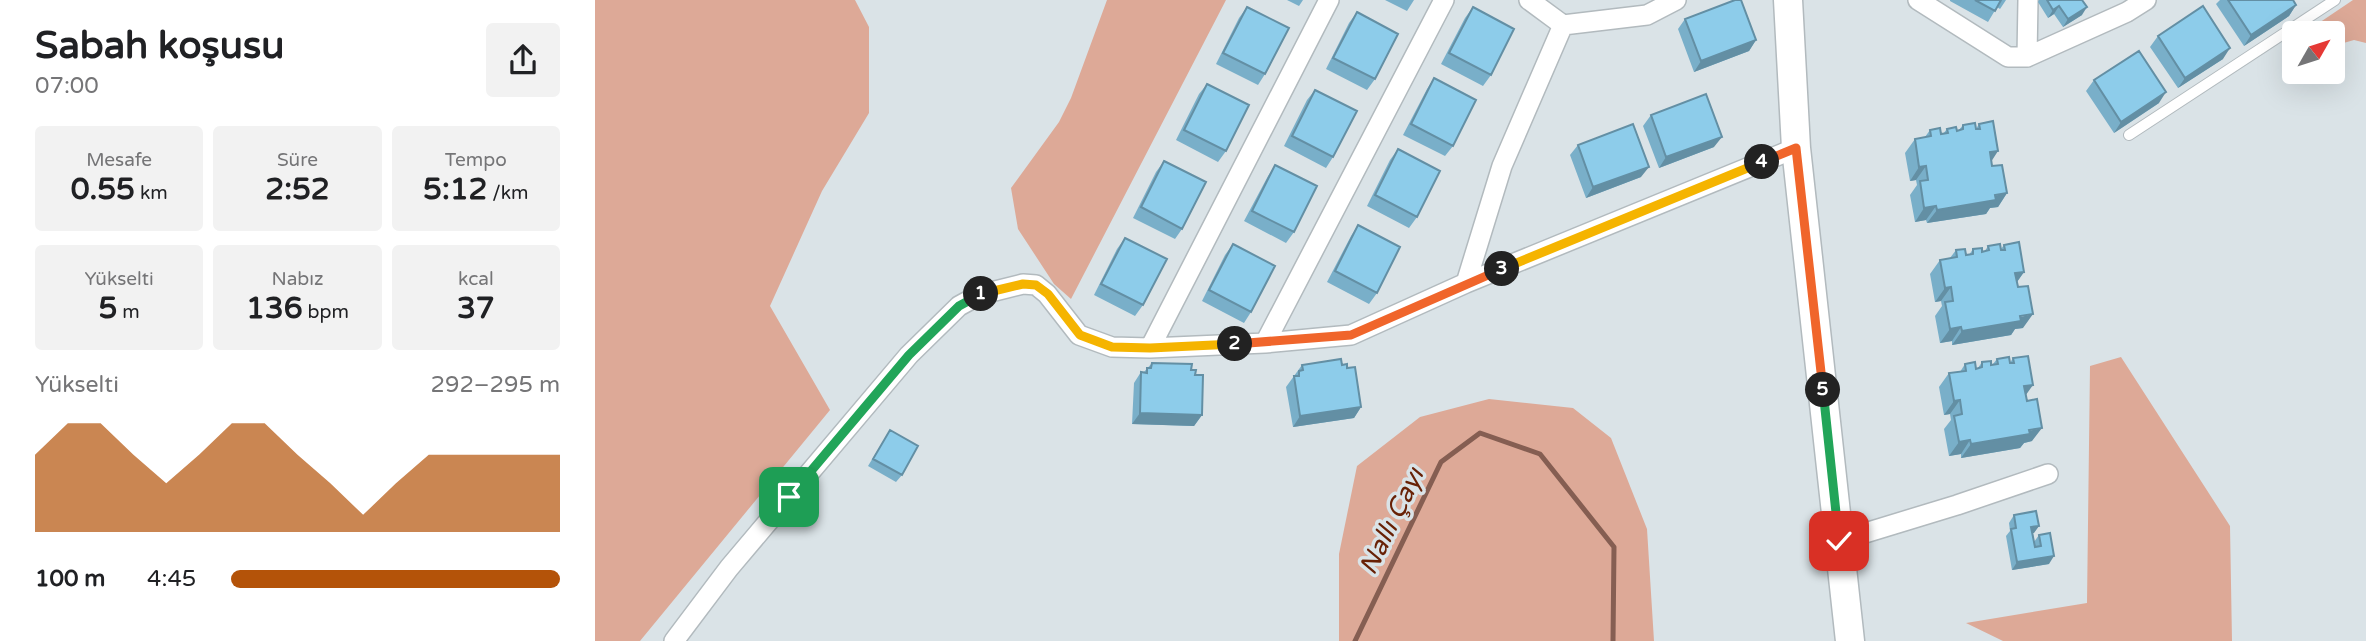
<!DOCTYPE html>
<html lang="tr">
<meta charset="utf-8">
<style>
body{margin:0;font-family:"Varela Round",sans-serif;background:#f2f2f2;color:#202124;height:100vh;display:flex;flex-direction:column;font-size:26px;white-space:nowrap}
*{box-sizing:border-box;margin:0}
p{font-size:23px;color:#757577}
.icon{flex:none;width:38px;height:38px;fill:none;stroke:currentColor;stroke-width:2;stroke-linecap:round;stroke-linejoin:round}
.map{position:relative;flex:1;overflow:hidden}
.panel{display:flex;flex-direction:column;background:#fff;width:595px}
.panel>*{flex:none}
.needle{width:46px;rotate:51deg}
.fabs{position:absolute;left:1687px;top:21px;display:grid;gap:14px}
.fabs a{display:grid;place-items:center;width:63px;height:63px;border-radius:7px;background:#fff;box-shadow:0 7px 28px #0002;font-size:35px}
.pin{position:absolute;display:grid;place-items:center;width:60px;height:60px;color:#fff;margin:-30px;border-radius:14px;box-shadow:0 4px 10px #0006}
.km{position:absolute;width:35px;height:35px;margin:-18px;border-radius:50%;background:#222;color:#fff;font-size:19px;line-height:35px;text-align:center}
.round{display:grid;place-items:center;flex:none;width:74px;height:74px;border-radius:7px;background:#f2f2f2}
.head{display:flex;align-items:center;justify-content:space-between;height:119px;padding:0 35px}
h1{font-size:38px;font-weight:700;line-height:52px}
.metrics{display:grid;grid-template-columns:repeat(3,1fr);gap:10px;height:119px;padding:7px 35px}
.metrics div{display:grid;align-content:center;border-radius:7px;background:#f2f2f2;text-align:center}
.metrics b{font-size:30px;font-weight:700}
.metrics small{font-size:19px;font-weight:400}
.metrics p{font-size:19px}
.chart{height:196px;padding:14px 35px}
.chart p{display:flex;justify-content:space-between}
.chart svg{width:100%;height:126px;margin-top:7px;fill:#b45309;opacity:.7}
ul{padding:0 35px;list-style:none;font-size:23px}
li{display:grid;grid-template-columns:112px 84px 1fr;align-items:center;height:52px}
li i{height:18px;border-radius:9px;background:#b45309}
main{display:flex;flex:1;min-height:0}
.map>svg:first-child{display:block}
.green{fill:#dda997}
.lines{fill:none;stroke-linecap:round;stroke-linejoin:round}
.stream{stroke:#855e52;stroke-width:5}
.lane-casing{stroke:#b2babe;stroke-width:12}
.street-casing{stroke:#b2babe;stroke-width:22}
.secondary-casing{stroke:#b2babe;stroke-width:31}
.lane{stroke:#fff;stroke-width:10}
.street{stroke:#fff;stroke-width:19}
.secondary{stroke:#fff;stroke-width:28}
.wall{fill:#79afc9}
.shaded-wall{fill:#638fa4}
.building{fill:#8dccea;stroke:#638fa4;stroke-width:2}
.split-1-casing{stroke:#fff;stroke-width:14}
.split-2-casing{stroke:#fff;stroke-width:14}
.split-3-casing{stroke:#fff;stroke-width:14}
.split-4-casing{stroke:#fff;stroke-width:14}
.split-5-casing{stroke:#fff;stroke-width:14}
.split-6-casing{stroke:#fff;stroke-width:14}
.split-1{stroke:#22a559;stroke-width:9}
.split-2{stroke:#f5b400;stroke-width:9}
.split-3{stroke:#f0652b;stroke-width:9}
.split-4{stroke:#f5b400;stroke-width:9}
.split-5{stroke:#f0652b;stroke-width:9}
.split-6{stroke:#22a559;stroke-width:9}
.labels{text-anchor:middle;stroke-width:7;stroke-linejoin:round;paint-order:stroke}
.water-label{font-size:26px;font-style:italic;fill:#682106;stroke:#dae3e7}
</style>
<main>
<section class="panel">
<div class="head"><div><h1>Sabah koşusu</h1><p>07:00</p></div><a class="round"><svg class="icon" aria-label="share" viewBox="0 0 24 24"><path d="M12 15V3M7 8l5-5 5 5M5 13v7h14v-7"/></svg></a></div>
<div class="metrics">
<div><p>Mesafe</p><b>0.55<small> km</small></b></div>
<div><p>Süre</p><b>2:52</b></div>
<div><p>Tempo</p><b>5:12<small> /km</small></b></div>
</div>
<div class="metrics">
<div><p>Yükselti</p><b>5<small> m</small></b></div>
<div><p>Nabız</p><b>136<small> bpm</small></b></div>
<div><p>kcal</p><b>37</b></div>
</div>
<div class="chart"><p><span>Yükselti</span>292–295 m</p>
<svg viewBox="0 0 160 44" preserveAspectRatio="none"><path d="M0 44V17L10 6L20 6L30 17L40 27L50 17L60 6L70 6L80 17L90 27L100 38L110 27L120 17L130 17L140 17L150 17L160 17V44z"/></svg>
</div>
<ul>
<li><b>100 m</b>4:45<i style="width:100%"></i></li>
</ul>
</section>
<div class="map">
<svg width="1771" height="641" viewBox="0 0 1771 641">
<rect width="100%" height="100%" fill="#dae3e7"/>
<!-- green -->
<path class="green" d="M 0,0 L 260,0 L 274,27 L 274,113 L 227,191 L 175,306 L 235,410 L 45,641 L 0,641 Z
M 512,0 L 631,0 L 476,299 L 459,284 L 423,229 L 416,188 L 464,122 L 476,98 Z
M 1758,0 L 1771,0 L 1771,43 L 1759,40 L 1738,46 L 1738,33 L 1709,33 Z
M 1526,357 L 1635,526 L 1637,641 L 1408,641 L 1371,623 L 1492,603 L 1495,366 Z
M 894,399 L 978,408 L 1016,438 L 1052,529 L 1059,641 L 744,641 L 744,554 L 762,466 L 825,417 Z"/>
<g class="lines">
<!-- stream -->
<path class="stream" d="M 760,641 L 846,462 L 885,433 L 945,454 L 1019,547 L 1018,641"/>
<defs>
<path id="lane" d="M 1534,135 L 1740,0"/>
<path id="street" d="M 734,0 L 555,348 L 670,343 L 756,335 L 871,283 L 1201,148
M 934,0 L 968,25 L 1052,15 L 1081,0
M 1323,0 L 1413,57 L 1432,57 L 1532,12 L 1551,0
M 1432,57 L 1433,0
M 871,283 L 907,166 L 968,25
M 670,343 L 849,0
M 1244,541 L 1362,505 L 1453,474
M 79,641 L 134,568 L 314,355 L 364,306 L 384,295 L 428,284 L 441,285 L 452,294 L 484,335 L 517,347 L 555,348"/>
<path id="secondary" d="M 1193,0 L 1201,148 L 1255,641"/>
</defs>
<!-- lane casing -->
<use href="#lane" class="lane-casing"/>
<!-- street casing -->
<use href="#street" class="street-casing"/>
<!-- secondary casing -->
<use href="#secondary" class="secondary-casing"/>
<!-- lane -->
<use href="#lane" class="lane"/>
<!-- street -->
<use href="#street" class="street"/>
<!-- secondary -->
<use href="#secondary" class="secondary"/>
</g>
<!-- wall -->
<path class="wall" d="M 692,0 L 708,0 L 704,6 Z
M 790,0 L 819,0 L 812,11 Z
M 1355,0 L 1411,0 L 1405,9 L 1402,7 L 1393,22 L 1355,1 Z
M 1444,0 L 1487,0 L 1487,15 L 1468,27 L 1459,14 L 1453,18 L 1443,2 Z
M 1625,0 L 1698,0 L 1701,5 L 1694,16 L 1649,46 L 1621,4 Z
M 652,7 L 670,74 L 663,85 L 621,64 L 644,18 Z
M 878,7 L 896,75 L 888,86 L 846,64 L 870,18 Z
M 762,12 L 780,79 L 772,90 L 731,69 L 754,23 Z
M 1090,19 L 1161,40 L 1154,51 L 1099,72 L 1083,29 Z
M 1563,36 L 1628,59 L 1583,88 L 1555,47 Z
M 839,78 L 858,146 L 850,156 L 808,135 L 832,89 Z
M 1499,80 L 1564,103 L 1519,133 L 1491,91 Z
M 612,84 L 631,151 L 623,162 L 581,140 L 604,94 Z
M 720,90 L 738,157 L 731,168 L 689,146 L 712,100 Z
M 1056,115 L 1119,147 L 1064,168 L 1048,126 Z
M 1384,124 L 1397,166 L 1412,193 L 1403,207 L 1395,208 L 1391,214 L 1332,223 L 1331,220 L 1320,222 L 1315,195 L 1322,185 L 1321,180 L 1315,181 L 1310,153 L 1320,139 L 1330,137 L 1335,130 L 1346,134 L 1348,134 L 1352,129 L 1364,130 L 1368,125 L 1381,129 Z
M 983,145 L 1046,177 L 991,198 L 975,155 Z
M 803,149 L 822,217 L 814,228 L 772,206 L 795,160 Z
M 569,161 L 587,229 L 580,239 L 538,218 L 561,172 Z
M 680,165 L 699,232 L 691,243 L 649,221 L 673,176 Z
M 763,225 L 782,293 L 774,304 L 732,282 L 756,236 Z
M 530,238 L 548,305 L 540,316 L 499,295 L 522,249 Z
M 638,244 L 656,312 L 649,323 L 607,301 L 630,255 Z
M 1409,245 L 1429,272 L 1422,282 L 1428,328 L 1420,329 L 1416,335 L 1357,345 L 1357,341 L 1345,343 L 1340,316 L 1347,306 L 1346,301 L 1340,302 L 1335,274 L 1345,260 L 1355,258 L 1361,250 L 1371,255 L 1374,255 L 1378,249 L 1390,251 L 1393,246 L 1406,249 Z
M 1418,358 L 1431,395 L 1437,441 L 1429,443 L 1425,448 L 1366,458 L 1366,454 L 1354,456 L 1349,429 L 1356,420 L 1355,414 L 1349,415 L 1344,387 L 1354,373 L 1365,372 L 1370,364 L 1381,369 L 1383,368 L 1387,362 L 1398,364 L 1402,359 L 1415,363 Z
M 557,363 L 596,370 L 600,375 L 607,415 L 599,426 L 537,424 L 539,383 L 546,372 L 549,372 Z
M 707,365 L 747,365 L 752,368 L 766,407 L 759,418 L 698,427 L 691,387 Z
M 295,430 L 307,475 L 301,482 L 273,466 Z
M 1419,515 L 1444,526 L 1438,533 L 1439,542 L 1444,535 L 1454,564 L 1417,570 L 1411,536 L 1415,531 L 1414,523 Z"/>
<!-- shaded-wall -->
<path class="shaded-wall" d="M 1701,5 L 1694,16 L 1649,46 L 1656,35 Z
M 1464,6 L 1459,14 L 1453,18 L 1458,10 Z
M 1492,7 L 1487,15 L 1468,27 L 1473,19 Z
M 1161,40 L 1154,51 L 1099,72 L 1106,61 Z
M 1635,48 L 1628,59 L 1583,88 L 1590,78 Z
M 1571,92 L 1564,103 L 1519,133 L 1526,122 Z
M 1127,137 L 1119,147 L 1064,168 L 1071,157 Z
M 1403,151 L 1394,165 L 1395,152 Z
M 1331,166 L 1321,180 L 1315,181 L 1324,167 Z
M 1054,167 L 1046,177 L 991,198 L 998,187 Z
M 1412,193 L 1403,207 L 1395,208 L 1391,214 L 1332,223 L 1342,210 Z
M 1341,206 L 1331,220 L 1320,222 L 1329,208 Z
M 1429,272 L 1419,286 L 1420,273 Z
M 1356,287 L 1346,301 L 1340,302 L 1350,288 Z
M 1438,314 L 1428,328 L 1420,329 L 1416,335 L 1357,345 L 1367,331 Z
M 1366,327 L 1357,341 L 1345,343 L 1355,329 Z
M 1438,385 L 1428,399 L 1429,386 Z
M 1365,400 L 1355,414 L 1349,415 L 1359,401 Z
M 766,407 L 759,418 L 698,427 L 705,416 Z
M 545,413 L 607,415 L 599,426 L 537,424 Z
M 1447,428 L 1437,441 L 1429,443 L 1425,448 L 1366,458 L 1376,444 Z
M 1375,440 L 1366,454 L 1354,456 L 1364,442 Z
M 1444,526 L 1439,533 L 1431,534 L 1436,527 Z
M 1459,556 L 1454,564 L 1417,570 L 1422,562 Z"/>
<!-- building -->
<path class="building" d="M 1140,0 L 1146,0 L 1161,40 L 1106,61 L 1090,19 Z
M 1380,0 L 1406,0 L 1400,11 Z
M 1452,0 L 1487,0 L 1492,7 L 1473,19 L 1464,6 L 1458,10 Z
M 1633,0 L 1698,0 L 1701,5 L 1656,35 Z
M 1608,6 L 1635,48 L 1590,78 L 1563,36 Z
M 652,7 L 694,28 L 670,74 L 628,53 Z
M 878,7 L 919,29 L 896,75 L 854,53 Z
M 762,12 L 803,34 L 780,79 L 738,58 Z
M 1544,51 L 1571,92 L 1526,122 L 1499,80 Z
M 839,78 L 881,100 L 858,146 L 816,124 Z
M 612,84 L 654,105 L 631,151 L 589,130 Z
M 720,90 L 762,111 L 738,157 L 697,136 Z
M 1111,94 L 1127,137 L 1071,157 L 1056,115 Z
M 1398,121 L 1403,151 L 1395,152 L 1397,166 L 1407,165 L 1412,193 L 1400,195 L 1401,200 L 1342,210 L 1341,206 L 1329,208 L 1325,181 L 1333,180 L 1331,166 L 1324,167 L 1320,139 L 1336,136 L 1335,130 L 1345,128 L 1346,134 L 1353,133 L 1352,129 L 1361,127 L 1362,131 L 1368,129 L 1368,125 L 1380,123 L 1381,129 L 1385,129 L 1384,124 Z
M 1038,124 L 1054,167 L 998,187 L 983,145 Z
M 803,149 L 845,171 L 822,217 L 780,195 Z
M 569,161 L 611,182 L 587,229 L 546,207 Z
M 680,165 L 722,186 L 699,232 L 657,211 Z
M 763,225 L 805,247 L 782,293 L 740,271 Z
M 530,238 L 572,259 L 548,305 L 506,284 Z
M 1424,242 L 1429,272 L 1420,273 L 1423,287 L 1433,286 L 1438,314 L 1425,316 L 1426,321 L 1367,331 L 1366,327 L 1355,329 L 1350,302 L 1358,301 L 1356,287 L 1350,288 L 1345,260 L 1362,257 L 1361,250 L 1370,249 L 1371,255 L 1378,254 L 1378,249 L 1387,248 L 1387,252 L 1394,250 L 1393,246 L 1405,244 L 1406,250 L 1410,250 L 1409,245 Z
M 638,244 L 680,266 L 656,312 L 614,290 Z
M 1433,356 L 1438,385 L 1429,386 L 1432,401 L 1442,399 L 1447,428 L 1434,430 L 1435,434 L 1376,444 L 1375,440 L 1364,442 L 1359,416 L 1367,414 L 1365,400 L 1359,401 L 1354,373 L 1371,371 L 1370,364 L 1380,362 L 1381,369 L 1387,367 L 1387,362 L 1396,361 L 1396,365 L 1403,364 L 1402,359 L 1414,357 L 1415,363 L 1419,363 L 1418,358 Z
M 746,359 L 747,365 L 752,364 L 752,368 L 760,367 L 766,407 L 705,416 L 699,376 L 704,376 L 704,371 L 708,370 L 707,365 Z
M 557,363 L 597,364 L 596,370 L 601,370 L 600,375 L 608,375 L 607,415 L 545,413 L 546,372 L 552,373 L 552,368 L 556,368 Z
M 295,430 L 323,446 L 307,475 L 278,459 Z
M 1441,511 L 1444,526 L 1436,527 L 1440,547 L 1446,546 L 1444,535 L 1455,533 L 1459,556 L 1422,562 L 1416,529 L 1421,528 L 1419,515 Z"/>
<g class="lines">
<defs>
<path id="split-1" d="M 194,497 L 314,355 L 364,306 L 386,294"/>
<path id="split-2" d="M 386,294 L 428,284 L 441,285 L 453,294 L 485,335 L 517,347 L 555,348 L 640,344"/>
<path id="split-3" d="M 640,344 L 756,335 L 907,269"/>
<path id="split-4" d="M 907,269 L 1167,162"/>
<path id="split-5" d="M 1167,162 L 1201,148 L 1228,390"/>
<path id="split-6" d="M 1228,390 L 1244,541"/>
</defs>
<!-- split-1 casing -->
<use href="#split-1" class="split-1-casing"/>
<!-- split-2 casing -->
<use href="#split-2" class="split-2-casing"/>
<!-- split-3 casing -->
<use href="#split-3" class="split-3-casing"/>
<!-- split-4 casing -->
<use href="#split-4" class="split-4-casing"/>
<!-- split-5 casing -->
<use href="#split-5" class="split-5-casing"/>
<!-- split-6 casing -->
<use href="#split-6" class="split-6-casing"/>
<!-- split-1 -->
<use href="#split-1" class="split-1"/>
<!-- split-2 -->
<use href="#split-2" class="split-2"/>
<!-- split-3 -->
<use href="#split-3" class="split-3"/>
<!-- split-4 -->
<use href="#split-4" class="split-4"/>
<!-- split-5 -->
<use href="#split-5" class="split-5"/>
<!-- split-6 -->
<use href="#split-6" class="split-6"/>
</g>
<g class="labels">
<!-- water labels -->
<g class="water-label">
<text transform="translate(796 521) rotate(-64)" y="9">Nallı Çayı</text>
</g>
</g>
</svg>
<div class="fabs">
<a><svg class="needle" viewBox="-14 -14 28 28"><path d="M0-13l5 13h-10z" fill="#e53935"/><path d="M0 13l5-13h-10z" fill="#757577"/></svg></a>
</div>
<div class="pin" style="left:194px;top:497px;background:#1e9e55"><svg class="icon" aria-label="arrive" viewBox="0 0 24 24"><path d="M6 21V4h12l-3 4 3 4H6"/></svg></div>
<div class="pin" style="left:1244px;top:541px;background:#d93025"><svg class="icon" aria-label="check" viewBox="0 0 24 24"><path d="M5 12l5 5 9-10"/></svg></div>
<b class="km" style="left:386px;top:294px">1</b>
<b class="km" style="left:640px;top:344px">2</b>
<b class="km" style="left:907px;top:269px">3</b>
<b class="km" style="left:1167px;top:162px">4</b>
<b class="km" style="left:1228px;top:390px">5</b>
</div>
</main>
